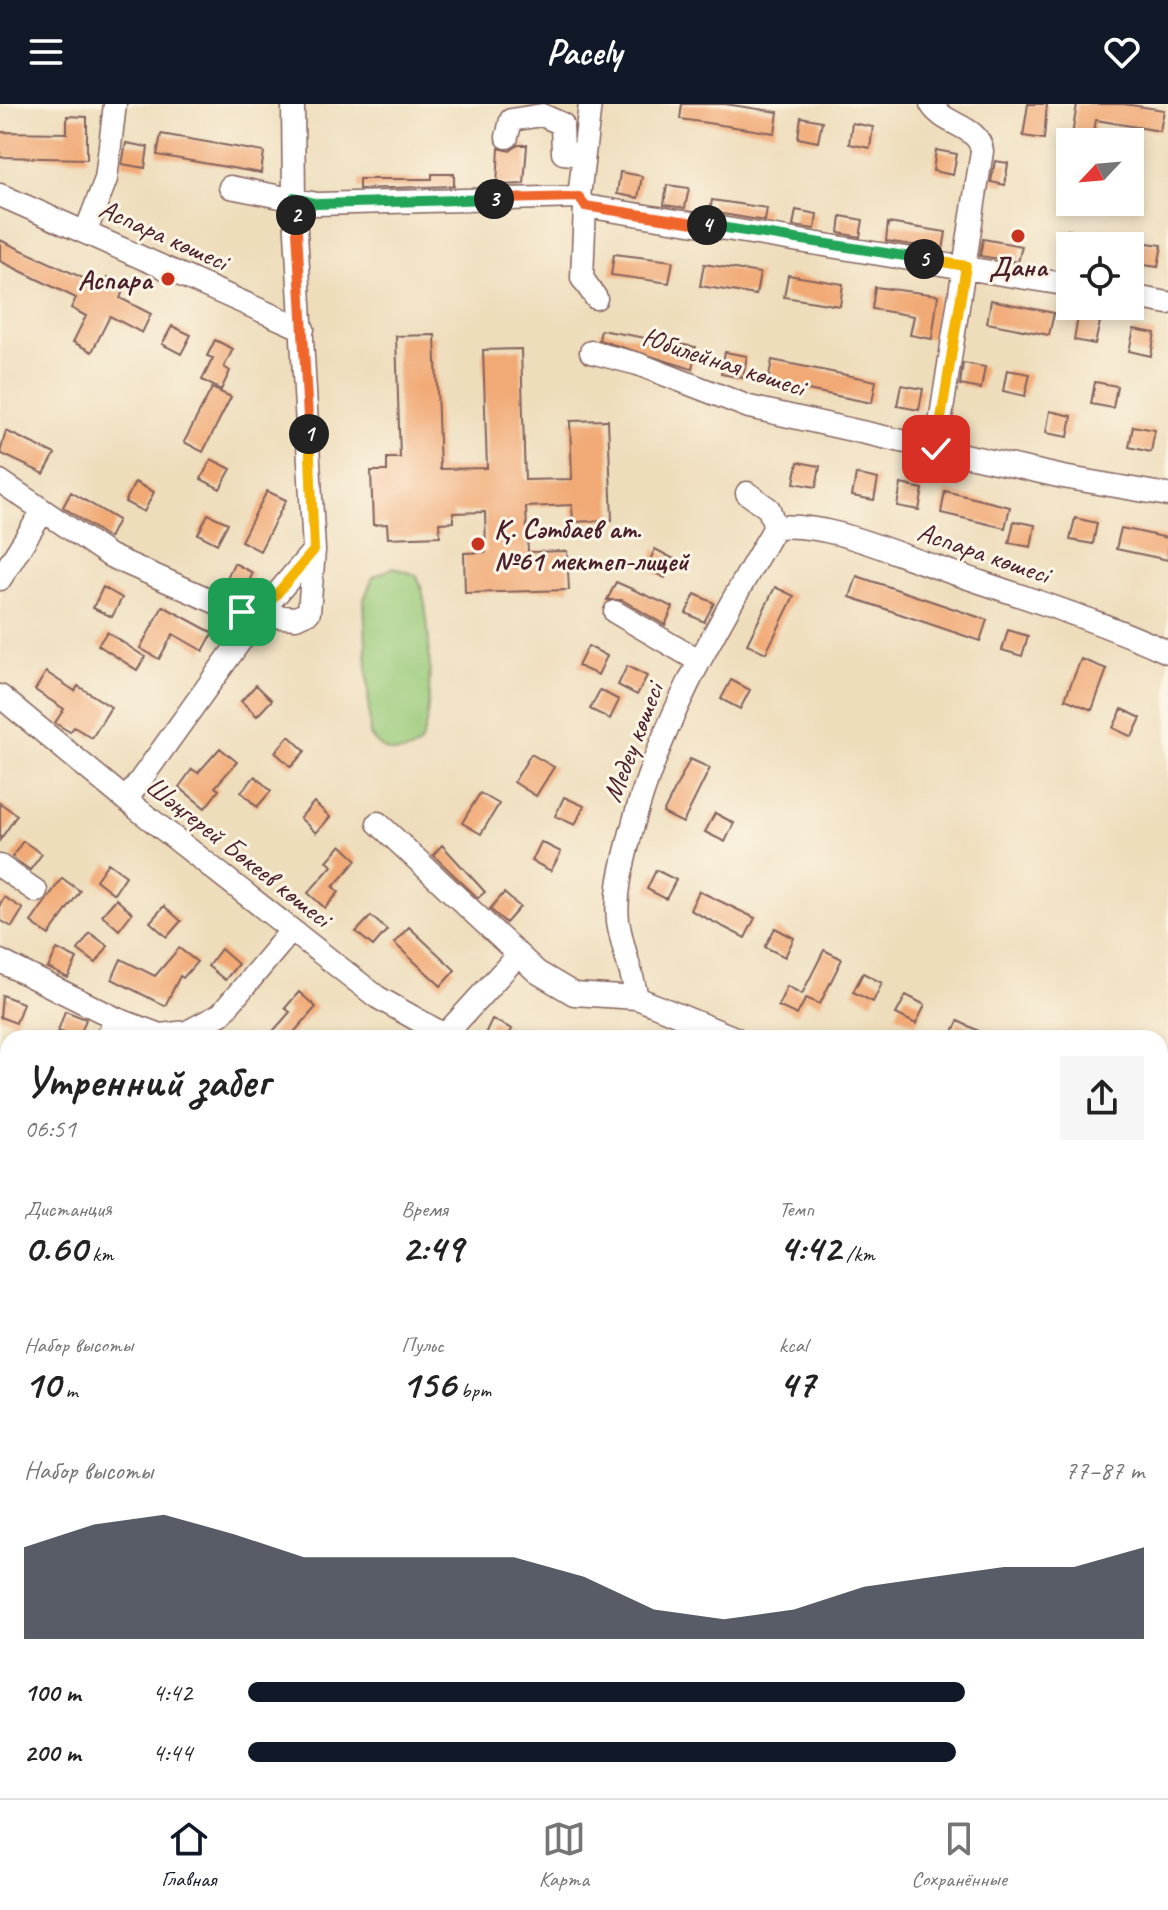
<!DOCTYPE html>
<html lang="ru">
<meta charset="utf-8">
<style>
body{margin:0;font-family:Caveat,sans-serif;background:#f6f6f6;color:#222;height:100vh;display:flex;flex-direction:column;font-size:30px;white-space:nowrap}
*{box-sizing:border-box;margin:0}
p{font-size:26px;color:#767676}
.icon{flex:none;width:44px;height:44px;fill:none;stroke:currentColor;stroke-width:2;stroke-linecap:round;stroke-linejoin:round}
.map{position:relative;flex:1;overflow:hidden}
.panel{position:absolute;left:0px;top:926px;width:1168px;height:768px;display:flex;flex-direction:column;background:#fff;border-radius:24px 24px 0 0;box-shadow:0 4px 12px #0003}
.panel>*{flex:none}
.needle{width:52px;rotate:244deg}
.buttons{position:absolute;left:1056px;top:24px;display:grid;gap:16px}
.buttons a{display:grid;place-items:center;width:88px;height:88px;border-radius:0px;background:#fff;box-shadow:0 4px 12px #0003;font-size:40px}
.pin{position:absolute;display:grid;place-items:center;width:68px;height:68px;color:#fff;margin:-34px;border-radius:16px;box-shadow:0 4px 12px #0006}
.km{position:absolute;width:40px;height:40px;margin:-20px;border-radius:50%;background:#222;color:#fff;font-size:22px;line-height:40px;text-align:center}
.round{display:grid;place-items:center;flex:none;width:84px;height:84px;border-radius:0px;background:#f6f6f6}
.head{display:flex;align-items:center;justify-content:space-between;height:136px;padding:0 24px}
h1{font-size:44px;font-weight:700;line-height:60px}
.stats{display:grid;grid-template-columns:repeat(3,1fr);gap:12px;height:136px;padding:8px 24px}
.stats div{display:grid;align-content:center}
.stats b{font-size:40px;font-weight:700}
.stats small{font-size:22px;font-weight:400}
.stats p{font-size:22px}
.chart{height:224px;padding:16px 24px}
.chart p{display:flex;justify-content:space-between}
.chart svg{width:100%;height:144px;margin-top:8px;fill:#111827;opacity:.7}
ul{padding:0 24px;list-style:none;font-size:26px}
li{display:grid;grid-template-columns:128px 96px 1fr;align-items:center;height:60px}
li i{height:20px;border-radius:10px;background:#111827}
header{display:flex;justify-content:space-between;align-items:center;height:104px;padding:0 24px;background:#111827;color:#fff;font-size:36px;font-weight:700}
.tabs{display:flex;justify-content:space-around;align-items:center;height:112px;border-top:2px solid #e0e0e0;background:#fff;font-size:22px;color:#767676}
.tabs a{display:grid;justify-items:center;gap:4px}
.tabs .current{color:#111827}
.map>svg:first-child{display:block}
.green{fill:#98c978;stroke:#717452;stroke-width:2}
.building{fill:#f1a974}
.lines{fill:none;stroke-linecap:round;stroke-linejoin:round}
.minor-casing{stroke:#83625d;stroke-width:25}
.minor{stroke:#fff;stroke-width:22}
.split-1-casing{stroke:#fff;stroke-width:16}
.split-2-casing{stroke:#fff;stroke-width:16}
.split-3-casing{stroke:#fff;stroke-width:16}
.split-4-casing{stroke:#fff;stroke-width:16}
.split-5-casing{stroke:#fff;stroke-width:16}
.split-6-casing{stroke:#fff;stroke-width:16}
.split-1{stroke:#f5b400;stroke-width:10}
.split-2{stroke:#f0652b;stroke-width:10}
.split-3{stroke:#22a559;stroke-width:10}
.split-4{stroke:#f0652b;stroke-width:10}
.split-5{stroke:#22a559;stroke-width:10}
.split-6{stroke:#f5b400;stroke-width:10}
.poi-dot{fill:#c8321e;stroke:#fcf5e5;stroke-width:3}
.labels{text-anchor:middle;stroke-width:6;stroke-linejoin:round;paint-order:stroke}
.street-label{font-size:28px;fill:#4a1f2b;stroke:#fcf5e5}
.poi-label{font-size:28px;font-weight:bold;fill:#4a1f2b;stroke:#fcf5e5}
</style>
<header><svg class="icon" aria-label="menu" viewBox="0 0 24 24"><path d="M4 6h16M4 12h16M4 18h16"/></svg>Pacely<svg class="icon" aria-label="heart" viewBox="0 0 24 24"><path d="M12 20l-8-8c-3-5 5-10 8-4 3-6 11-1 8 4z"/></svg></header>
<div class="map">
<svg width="1168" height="1694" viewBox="0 0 1168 1694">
<rect width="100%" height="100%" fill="#fcf5e5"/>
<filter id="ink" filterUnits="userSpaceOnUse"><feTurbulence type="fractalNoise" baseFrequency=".0125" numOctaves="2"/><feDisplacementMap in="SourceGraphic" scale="16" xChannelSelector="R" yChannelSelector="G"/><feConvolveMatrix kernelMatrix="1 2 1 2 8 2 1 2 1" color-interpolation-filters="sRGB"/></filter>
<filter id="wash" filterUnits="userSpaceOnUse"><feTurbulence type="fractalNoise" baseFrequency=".006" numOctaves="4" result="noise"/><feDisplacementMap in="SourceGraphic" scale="32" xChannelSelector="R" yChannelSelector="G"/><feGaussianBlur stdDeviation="1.8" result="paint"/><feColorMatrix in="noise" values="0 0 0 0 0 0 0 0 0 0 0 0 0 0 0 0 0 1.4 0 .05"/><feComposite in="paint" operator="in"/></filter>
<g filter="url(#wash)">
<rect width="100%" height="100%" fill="#edb"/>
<!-- green -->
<path class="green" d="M 394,463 L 416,471 C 432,494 435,618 419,641 C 400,654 383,650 370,631 L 364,495 L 373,473 Z"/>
<g id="blocks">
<!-- building -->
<path class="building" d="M 682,0 L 725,0 L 778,8 L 775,29 L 680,15 Z
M 1028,0 L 1047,0 L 1044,35 L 1023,32 Z
M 1077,0 L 1124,0 L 1164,6 L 1160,27 L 1096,16 L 1092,38 L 1071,38 Z
M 67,12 L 87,13 L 87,55 L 0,53 L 0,28 L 67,29 Z
M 801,13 L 822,17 L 818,38 L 798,34 Z
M 852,19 L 873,23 L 870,44 L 849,40 Z
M 161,30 L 264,48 L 261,69 L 157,51 Z
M 126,39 L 148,43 L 145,64 L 122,60 Z
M 518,41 L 527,41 L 524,80 L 497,81 L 499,44 L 510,47 Z
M 936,46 L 957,50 L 953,71 L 933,67 Z
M 995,57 L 1008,59 L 1005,81 L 991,78 Z
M 620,68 L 642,72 L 638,94 L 617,90 Z
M 432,70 L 454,70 L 454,82 L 359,85 L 359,75 L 432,75 Z
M 667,81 L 689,84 L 685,104 L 664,101 Z
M 712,96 L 767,104 L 765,117 L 710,108 Z
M 796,106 L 817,110 L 815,125 L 793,122 Z
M 841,112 L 863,116 L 860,133 L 839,129 Z
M 888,119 L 946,128 L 943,146 L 886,137 Z
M 1068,126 L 1090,130 L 1088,142 L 1065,142 Z
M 983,135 L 1022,142 L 1018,158 L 980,152 Z
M 0,136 L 85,175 L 86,172 L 104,181 L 108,173 L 125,182 L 120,194 L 151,210 L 142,229 L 110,212 L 92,248 L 73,238 L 86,212 L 71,204 L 76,194 L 0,157 Z
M 1140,138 L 1162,141 L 1158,163 L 1137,160 Z
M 614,150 L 673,157 L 669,179 L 611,171 Z
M 704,160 L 760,169 L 756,191 L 700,182 Z
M 788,171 L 843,180 L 840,202 L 784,193 Z
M 875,183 L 938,191 L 932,235 L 910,231 L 914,212 L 872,205 Z
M 991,196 L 1054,209 L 1049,231 L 987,219 Z
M 1078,213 L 1100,218 L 1095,240 L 1074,236 Z
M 172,222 L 191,231 L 181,250 L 162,240 Z
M 1134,225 L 1155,229 L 1151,252 L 1129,247 Z
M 601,226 L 696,243 L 692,265 L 599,236 Z
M 435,231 L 440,365 L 487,364 L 483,246 L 521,245 L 525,376 L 572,375 L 570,317 L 608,316 L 612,416 L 573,418 L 572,401 L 526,403 L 528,448 L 567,447 L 569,486 L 465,489 L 464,449 L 486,448 L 485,408 L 453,409 L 454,418 L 439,419 L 440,432 L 388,434 L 387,420 L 373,421 L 371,367 L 387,367 L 387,354 L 400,354 L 396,232 Z
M 215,236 L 233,245 L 224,263 L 230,267 L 221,286 L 202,276 L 213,254 L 207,252 Z
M 725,248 L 747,252 L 743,274 L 721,270 Z
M 772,256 L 876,277 L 872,299 L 768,278 Z
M 963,259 L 985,263 L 981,285 L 960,281 Z
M 1007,266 L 1030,270 L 1025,292 L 1003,287 Z
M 1095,278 L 1117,282 L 1113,304 L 1091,300 Z
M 901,281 L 923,285 L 919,306 L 897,302 Z
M 212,284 L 231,293 L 203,348 L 184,338 Z
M 1050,307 L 1072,312 L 1068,333 L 1046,329 Z
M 1133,322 L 1155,326 L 1151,348 L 1129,343 Z
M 6,327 L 55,350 L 44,370 L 0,349 Z
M 211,355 L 231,365 L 220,385 L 201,375 Z
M 798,358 L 820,362 L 816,383 L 794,379 Z
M 856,370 L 878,375 L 874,396 L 852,392 Z
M 135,378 L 154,388 L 144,408 L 125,398 Z
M 901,380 L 923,385 L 919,406 L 897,402 Z
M 267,387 L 286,396 L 260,447 L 241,437 Z
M 945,387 L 1010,403 L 1005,424 L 941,409 Z
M 71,388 L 118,416 L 109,434 L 63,403 Z
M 208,410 L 228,419 L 217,440 L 198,430 Z
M 1075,414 L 1097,419 L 1093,440 L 1070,436 Z
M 1014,417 L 1035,421 L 1031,443 L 1009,439 Z
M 1121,424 L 1168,434 L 1168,456 L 1116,445 Z
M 655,445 L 674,455 L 665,474 L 646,465 Z
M 234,459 L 253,469 L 243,489 L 224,480 Z
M 857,472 L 987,516 L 980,537 L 850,493 Z
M 616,478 L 673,503 L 665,521 L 622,496 L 607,496 Z
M 103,483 L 122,494 L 112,513 L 93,504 Z
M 775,483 L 794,492 L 766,549 L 747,540 Z
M 695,490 L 714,499 L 704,518 L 686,509 Z
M 163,502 L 213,529 L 203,547 L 173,530 L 159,555 L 140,544 Z
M 1008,526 L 1028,532 L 1022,552 L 1002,546 Z
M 107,528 L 145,553 L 137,566 L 98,541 Z
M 588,542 L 607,552 L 598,571 L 578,562 Z
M 1081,555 L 1107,565 L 1092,606 L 1065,595 Z
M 627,562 L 647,572 L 637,591 L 618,581 Z
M 46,568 L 75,587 L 78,582 L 111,603 L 92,634 L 74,623 L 70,628 L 55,619 L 64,605 L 35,586 Z
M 731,576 L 750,586 L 740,605 L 721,595 Z
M 256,581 L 272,596 L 257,612 L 241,597 Z
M 600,586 L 619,596 L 610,615 L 590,605 Z
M 1122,605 L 1141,614 L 1132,633 L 1113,624 Z
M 289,632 L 305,647 L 291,663 L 275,648 Z
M 220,644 L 237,658 L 215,683 L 219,686 L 205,704 L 179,683 L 192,665 L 198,669 Z
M 531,650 L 554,663 L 536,692 L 514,678 Z
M 690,655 L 710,664 L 683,719 L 663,709 Z
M 255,672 L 271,687 L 257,703 L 241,688 Z
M 480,689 L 499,700 L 481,730 L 462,719 Z
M 564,693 L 584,702 L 575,721 L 555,712 Z
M 314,698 L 330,713 L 316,729 L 300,714 Z
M 0,699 L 17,711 L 0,736 Z
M 715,709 L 734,719 L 725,738 L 705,728 Z
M 23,737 L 42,750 L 30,766 L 12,753 Z
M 541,738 L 561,748 L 551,767 L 532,757 Z
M 341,741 L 357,756 L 333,783 L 339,788 L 325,804 L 308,789 L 332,762 L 327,757 Z
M 442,741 L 485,788 L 478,794 L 433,751 Z
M 108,759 L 126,772 L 114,790 L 96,776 Z
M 656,766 L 676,776 L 666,795 L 647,785 Z
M 62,774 L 80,787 L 49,831 L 31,818 Z
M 699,787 L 755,814 L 745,834 L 690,806 Z
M 504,789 L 520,803 L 506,819 L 490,805 Z
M 4,793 L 23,805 L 12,823 L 0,816 L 0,800 Z
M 116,795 L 132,809 L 119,826 L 102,811 Z
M 164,802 L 181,817 L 167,833 L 150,818 Z
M 371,812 L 387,826 L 373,842 L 356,828 Z
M 409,823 L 455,866 L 441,882 L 394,839 Z
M 775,824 L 794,834 L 785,853 L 765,843 Z
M 90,829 L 108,842 L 96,859 L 78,846 Z
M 179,844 L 197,858 L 183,874 L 180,872 L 165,902 L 112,875 L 121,855 L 155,872 Z
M 57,845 L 77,855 L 68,874 L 48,864 Z
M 221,845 L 238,860 L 225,876 L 208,862 Z
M 824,846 L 842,855 L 820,900 L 806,894 L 797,911 L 778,902 L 787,882 L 802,890 Z
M 863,869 L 882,879 L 873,898 L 853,888 Z
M 299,888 L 316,903 L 289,934 L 267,934 L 290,908 L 285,904 Z
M 2,891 L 23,899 L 16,919 L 0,913 Z
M 906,891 L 925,901 L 916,920 L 896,910 Z
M 65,907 L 86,915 L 79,934 L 58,927 Z
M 492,915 L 512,925 L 508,934 L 483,934 Z
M 958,917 L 993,934 L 950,934 Z"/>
</g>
</g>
<g filter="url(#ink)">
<use href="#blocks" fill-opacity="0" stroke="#83625d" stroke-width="2"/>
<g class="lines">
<defs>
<path id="minor" d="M 293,0 L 294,93 L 314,446
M 931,0 C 944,22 979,21 982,47 L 936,345
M 507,33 L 511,16 L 542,11 L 562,20 L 563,49 L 584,51
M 230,83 L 317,100 L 579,93 L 585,102
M 0,91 L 303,225
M 579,93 L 590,0
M 585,102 L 1070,181
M 585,102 L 582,174 L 596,194
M 86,127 L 106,75 L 115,0
M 1130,192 L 1168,199
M 591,248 L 638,260 L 749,303 L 1063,373 L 1168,391
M 0,377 L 110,452 L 224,502 L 259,511 L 126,696
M 747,389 L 769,405 L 775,423
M 775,423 C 828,418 887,447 936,463 C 1014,490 1093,514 1168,548
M 314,446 L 309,508 L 296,514 L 259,511 Z
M 0,475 L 43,407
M 615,508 L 697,556
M 0,592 L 126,696 L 377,893 L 450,934
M 378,719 L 537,868 L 574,890 L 637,894 L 735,934
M 0,762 L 36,787
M 0,857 L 117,915 L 160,931 L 187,928 L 221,910 L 291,827
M 637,894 C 632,868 622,843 618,817 C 615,788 623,760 630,732 C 659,619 717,523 775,423
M 445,931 L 518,851
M 106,934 L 117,915
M 0,1009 L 8,1012
M 1160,1080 L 1168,1081
M 0,1320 L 8,1327
M 1160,1413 L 1168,1415
M 1160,1674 L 1161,1658
M 0,1681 L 8,1681
M 79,1686 L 139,1694
M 603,1686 L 619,1694
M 994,1694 L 997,1686
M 1159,1694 L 1159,1686"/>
</defs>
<!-- minor casing -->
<use href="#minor" class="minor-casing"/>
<!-- minor -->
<use href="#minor" class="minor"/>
</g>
</g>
<g class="lines" filter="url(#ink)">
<defs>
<path id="split-1" d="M 242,508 L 259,511 L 314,446 L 309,330"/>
<path id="split-2" d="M 296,111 L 309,330"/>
<path id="split-3" d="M 296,111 L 294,93 L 317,100 L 494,95"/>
<path id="split-4" d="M 494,95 L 579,93 L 585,102 L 707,121"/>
<path id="split-5" d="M 707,121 L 924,155"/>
<path id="split-6" d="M 924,155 L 966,162 L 936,345"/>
</defs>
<!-- split-1 casing -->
<use href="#split-1" class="split-1-casing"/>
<!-- split-2 casing -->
<use href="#split-2" class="split-2-casing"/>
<!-- split-3 casing -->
<use href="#split-3" class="split-3-casing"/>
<!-- split-4 casing -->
<use href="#split-4" class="split-4-casing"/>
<!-- split-5 casing -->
<use href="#split-5" class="split-5-casing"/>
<!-- split-6 casing -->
<use href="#split-6" class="split-6-casing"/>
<!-- split-1 -->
<use href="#split-1" class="split-1"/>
<!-- split-2 -->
<use href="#split-2" class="split-2"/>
<!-- split-3 -->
<use href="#split-3" class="split-3"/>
<!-- split-4 -->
<use href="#split-4" class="split-4"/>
<!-- split-5 -->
<use href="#split-5" class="split-5"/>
<!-- split-6 -->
<use href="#split-6" class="split-6"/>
</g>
<!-- markers -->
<g class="poi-dot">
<circle cx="1018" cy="132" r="8"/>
<circle cx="168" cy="175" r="8"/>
<circle cx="478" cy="440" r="8"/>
</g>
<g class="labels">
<!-- street labels -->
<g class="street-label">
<text transform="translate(164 130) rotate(24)" y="10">Аспара көшесі</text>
<text transform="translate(724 257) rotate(18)" y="10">Юбилейная көшесі</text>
<text transform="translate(984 448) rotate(19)" y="10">Аспара көшесі</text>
<text transform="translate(632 638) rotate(-69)" y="10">Медеу көшесі</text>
<text transform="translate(239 747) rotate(38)" y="10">Шәңгерей Бөкеев көшесі</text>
</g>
<!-- poi labels -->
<g class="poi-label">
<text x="1018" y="172">Дана</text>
<text x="152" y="185" text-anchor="end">Аспара</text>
<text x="494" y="434" text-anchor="start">Қ. Сәтбаев ат.<tspan x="494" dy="32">№61 мектеп-лицей</tspan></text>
</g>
</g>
</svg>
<div class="buttons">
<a><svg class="needle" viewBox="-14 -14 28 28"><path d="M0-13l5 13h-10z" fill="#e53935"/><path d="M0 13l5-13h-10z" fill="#767676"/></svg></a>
<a><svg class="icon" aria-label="locate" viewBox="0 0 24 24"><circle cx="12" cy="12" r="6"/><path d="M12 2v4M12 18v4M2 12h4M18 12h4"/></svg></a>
</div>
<div class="pin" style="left:242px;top:508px;background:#1e9e55"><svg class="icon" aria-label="arrive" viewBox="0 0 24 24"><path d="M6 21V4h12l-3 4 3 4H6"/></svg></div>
<div class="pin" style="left:936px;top:345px;background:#d93025"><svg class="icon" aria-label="check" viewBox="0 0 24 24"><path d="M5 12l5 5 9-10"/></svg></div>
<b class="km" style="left:309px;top:330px">1</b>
<b class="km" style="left:296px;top:111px">2</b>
<b class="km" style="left:494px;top:95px">3</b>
<b class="km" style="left:707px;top:121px">4</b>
<b class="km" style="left:924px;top:155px">5</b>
<section class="panel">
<div class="head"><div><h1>Утренний забег</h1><p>06:51</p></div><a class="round"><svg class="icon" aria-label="share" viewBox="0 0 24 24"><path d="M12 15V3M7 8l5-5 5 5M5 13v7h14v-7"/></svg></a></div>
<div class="stats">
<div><p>Дистанция</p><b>0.60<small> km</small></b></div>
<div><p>Время</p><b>2:49</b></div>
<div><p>Темп</p><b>4:42<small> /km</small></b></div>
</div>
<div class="stats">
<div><p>Набор высоты</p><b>10<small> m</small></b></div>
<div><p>Пульс</p><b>156<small> bpm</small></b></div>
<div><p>kcal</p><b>47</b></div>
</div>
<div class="chart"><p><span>Набор высоты</span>77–87 m</p>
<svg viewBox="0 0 160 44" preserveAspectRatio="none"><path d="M0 44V16L10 9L20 6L30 12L40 19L50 19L60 19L70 19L80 25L90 35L100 38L110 35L120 28L130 25L140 22L150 22L160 16V44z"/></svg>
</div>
<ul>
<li><b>100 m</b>4:42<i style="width:80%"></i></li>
<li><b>200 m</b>4:44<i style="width:79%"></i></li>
</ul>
</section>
</div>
<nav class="tabs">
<a class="current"><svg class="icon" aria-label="home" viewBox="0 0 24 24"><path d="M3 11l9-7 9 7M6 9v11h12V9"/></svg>Главная</a>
<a><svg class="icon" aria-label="map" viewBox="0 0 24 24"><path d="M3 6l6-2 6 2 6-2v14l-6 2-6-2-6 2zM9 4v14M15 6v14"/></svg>Карта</a>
<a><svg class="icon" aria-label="saved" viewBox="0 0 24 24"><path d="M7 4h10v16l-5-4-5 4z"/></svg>Сохранённые</a>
</nav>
